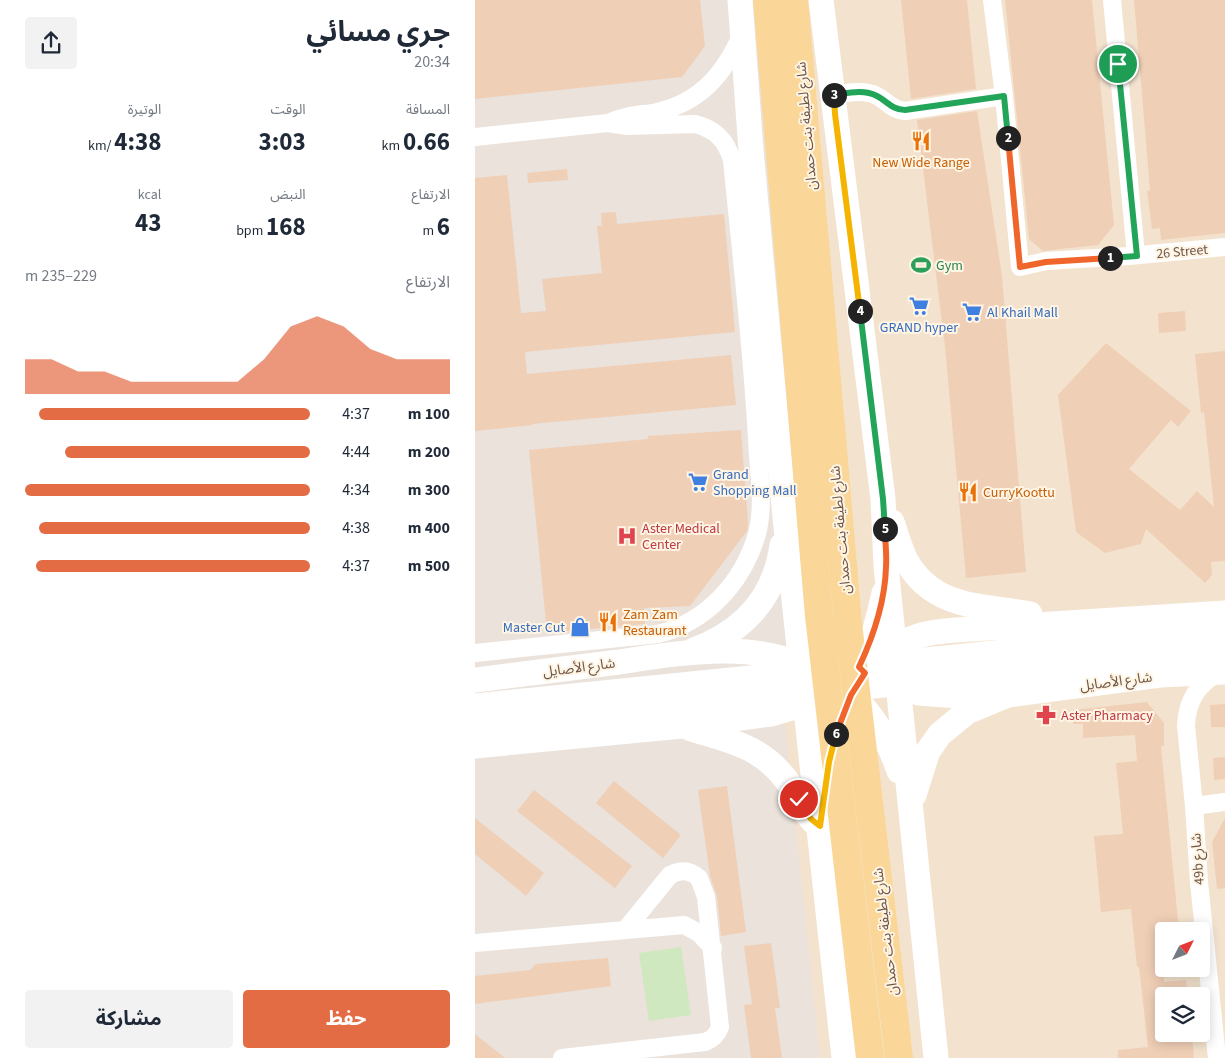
<!DOCTYPE html>
<html lang="ar">
<meta charset="utf-8">
<style>
body{margin:0;font-family:"Source Sans 3","Noto Sans Arabic",sans-serif;background:#f2f2f3;color:#1f2937;direction:rtl;height:100vh;display:flex;flex-direction:column;font-size:19px;white-space:nowrap}
*{box-sizing:border-box;margin:0}
p{font-size:16px;color:#747a83}
.icon{flex:none;width:28px;height:28px;fill:none;stroke:currentColor;stroke-width:2;stroke-linecap:round;stroke-linejoin:round}
.map{position:relative;flex:1;overflow:hidden;direction:ltr}
.panel{display:flex;flex-direction:column;background:#fff;width:475px}
.panel>*{flex:none}
.needle{width:32px;rotate:48deg}
.tools{position:absolute;left:680px;top:922px;display:grid;gap:10px}
.tools a{display:grid;place-items:center;width:55px;height:55px;border-radius:5px;background:#fff;box-shadow:0 2px 12px #0003;font-size:25px}
.pin{position:absolute;display:grid;place-items:center;width:42px;height:42px;color:#fff;margin:-21px;border:2px solid #fff;border-radius:50%;box-shadow:0 1px 5px #0007}
.km{position:absolute;width:25px;height:25px;margin:-12px;border-radius:50%;background:#222;color:#fff;font-size:14px;line-height:25px;text-align:center}
.round{display:grid;place-items:center;flex:none;width:52px;height:52px;border-radius:5px;background:#f2f2f3}
.head{display:flex;align-items:center;justify-content:space-between;height:85px;padding:0 25px}
h1{font-size:28px;font-weight:700;line-height:38px}
.figures{display:grid;grid-template-columns:repeat(3,1fr);gap:8px;height:85px;padding:5px 25px}
.figures div{display:grid;align-content:center}
.figures b{font-size:25px;font-weight:700}
.figures small{font-size:14px;font-weight:400}
.figures p{font-size:14px}
.chart{height:140px;padding:10px 25px}
.chart p{display:flex;justify-content:space-between}
.chart svg{width:100%;height:90px;margin-top:5px;fill:#e46c45;opacity:.7}
.primary-button{display:flex;gap:10px;margin-top:auto;padding:10px 25px}
.primary-button a{flex:1;height:58px;border-radius:5px;background:#e46c45;color:#fff;font-size:20px;font-weight:700;line-height:58px;text-align:center}
.primary-button a+a{background:#f2f2f3;color:#1f2937}
ul{padding:0 25px;list-style:none;font-size:16px}
li{display:grid;grid-template-columns:80px 60px 1fr;align-items:center;height:38px}
li i{height:12px;border-radius:6px;background:#e46c45}
main{display:flex;flex:1;min-height:0}
.map>svg:first-child{display:block}
.residential{fill:#f3e3ce;fill-rule:evenodd}
.industrial{fill:#eae2db}
.green{fill:#cfe8bf}
.building{fill:#f0cfb7}
.lines{fill:none;stroke-linecap:round;stroke-linejoin:round}
.street{stroke:#fff;stroke-width:18}
.secondary{stroke:#fff;stroke-width:25}
.primary{stroke:#fad798;stroke-width:28}
.split-1-casing{stroke:#fff;stroke-width:10}
.split-2-casing{stroke:#fff;stroke-width:10}
.split-3-casing{stroke:#fff;stroke-width:10}
.split-4-casing{stroke:#fff;stroke-width:10}
.split-5-casing{stroke:#fff;stroke-width:10}
.split-6-casing{stroke:#fff;stroke-width:10}
.split-7-casing{stroke:#fff;stroke-width:10}
.split-1{stroke:#22a559;stroke-width:6}
.split-2{stroke:#f0652b;stroke-width:6}
.split-3{stroke:#22a559;stroke-width:6}
.split-4{stroke:#f5b400;stroke-width:6}
.split-5{stroke:#22a559;stroke-width:6}
.split-6{stroke:#f0652b;stroke-width:6}
.split-7{stroke:#f5b400;stroke-width:6}
.labels{text-anchor:middle;stroke-width:4;stroke-linejoin:round;paint-order:stroke}
.street-label{font-size:14px;fill:#715748;stroke:#fff5e5}
.food-label{font-size:14px;fill:#c56008;stroke:#fff5e5;text-anchor:start}
.leisure-label{font-size:14px;fill:#27864d;stroke:#fff5e5;text-anchor:start}
.shop-label{font-size:14px;fill:#366cbe;stroke:#fff5e5;text-anchor:start}
.health-label{font-size:14px;fill:#be3a42;stroke:#fff5e5;text-anchor:start}
</style>
<main>
<div class="map">
<svg width="750" height="1058" viewBox="0 0 750 1058">
<rect width="100%" height="100%" fill="#fbf1df"/>
<!-- residential -->
<path class="residential" d="M 192,0 L 750,0 L 750,1058 L 0,1058 ZM 689,931 L 726,931 L 726,969 L 689,969 ZM 689,996 L 726,996 L 726,1034 L 689,1034 Z"/>
<!-- industrial -->
<path class="industrial" d="M 0,0 L 297,0 L 364,671 L 305,677 L 345,1058 L 0,1058 Z"/>
<!-- green -->
<path class="green" d="M 206,947 L 216,1015 L 174,1021 L 164,953 Z"/>
<!-- building -->
<path class="building" d="M 0,0 L 225,0 L 230,46 L 207,77 L 0,99 Z
M 426,0 L 492,0 L 501,89 L 436,99 Z
M 530,0 L 617,0 L 639,225 L 623,245 L 568,251 L 554,239 Z
M 659,0 L 750,0 L 750,233 L 686,240 L 685,228 L 677,229 L 672,191 L 675,190 Z
M 502,111 L 527,276 L 551,572 L 491,578 L 470,347 L 442,120 Z
M 92,169 L 93,180 L 53,183 L 52,173 Z
M 32,175 L 46,313 L 71,311 L 67,279 L 127,273 L 122,226 L 127,226 L 126,213 L 141,212 L 142,224 L 249,214 L 255,278 L 260,332 L 50,352 L 52,374 L 256,355 L 261,405 L 57,424 L 58,425 L 0,431 L 0,178 Z
M 710,311 L 711,331 L 684,333 L 683,313 Z
M 631,343 L 716,411 L 703,427 L 696,420 L 654,469 L 705,510 L 722,491 L 739,507 L 729,412 L 726,413 L 720,354 L 750,351 L 750,561 L 736,562 L 737,575 L 730,583 L 671,529 L 666,544 L 630,553 L 601,532 L 583,395 Z
M 266,430 L 273,523 L 272,531 L 215,606 L 169,608 L 170,624 L 72,633 L 54,450 L 173,439 L 173,436 Z
M 672,702 L 689,723 L 689,746 L 686,746 L 704,931 L 689,931 L 689,982 L 711,980 L 713,996 L 689,996 L 689,1034 L 717,1034 L 719,1058 L 643,1058 L 643,1050 L 673,1047 L 664,967 L 662,967 L 656,909 L 626,912 L 619,836 L 648,834 L 641,763 L 662,761 L 660,735 L 608,738 L 608,724 L 598,724 L 598,710 Z
M 750,704 L 750,727 L 736,727 L 735,705 Z
M 750,757 L 750,779 L 739,780 L 738,758 Z
M 139,781 L 206,835 L 188,858 L 121,803 Z
M 252,786 L 271,932 L 246,936 L 242,896 L 235,876 L 223,790 Z
M 59,790 L 157,866 L 140,888 L 42,811 Z
M 0,818 L 69,873 L 51,896 L 0,854 Z
M 750,818 L 750,888 L 742,889 L 737,842 Z
M 296,943 L 305,1008 L 300,1008 L 307,1058 L 276,1058 L 269,1005 L 277,1004 L 269,946 Z
M 133,958 L 136,986 L 0,1004 L 0,976 L 55,970 L 61,964 Z
M 0,1034 L 30,1058 L 0,1058 Z"/>
<g class="lines">
<!-- street -->
<path class="street" d="M 517,0 L 529,96 L 545,267 L 571,261 L 654,256 L 750,247
M 637,0 L 661,255
M 358,95 C 372,93 389,89 402,96 C 412,101 417,110 430,111 L 529,96
M 0,137 L 133,123 C 149,115 166,115 182,112 C 226,102 249,74 267,34
M 0,653 L 183,634 C 232,622 268,582 282,534 C 290,504 283,470 282,439 C 277,346 266,253 257,160 C 251,140 240,129 220,124 L 152,126 L 133,123
M 719,806 L 750,802
M 0,943 L 209,925 L 224,933 L 238,948
M 87,1058 L 230,1042 C 238,1039 242,1035 245,1027 L 231,897 L 224,878 C 215,870 206,869 195,875 L 151,929
M 742,1058 L 724,882 L 719,806 L 711,726 C 712,701 722,685 743,673"/>
<!-- secondary -->
<path class="secondary" d="M 265,0 L 276,150 L 310,518 L 369,1058
M 346,0 L 408,499 L 411,566 L 461,1058
M 417,522 C 422,535 425,550 432,562 C 460,610 508,605 555,614
M 219,650 C 268,632 300,598 307,545
M 375,674 C 378,672 382,669 384,666 C 396,650 405,613 409,593
M 0,680 C 45,674 91,669 136,663 C 202,654 276,638 338,670
M 444,693 L 483,696 L 519,694
M 376,694 C 399,716 414,741 424,771
M 0,706 L 656,639 L 750,634
M 0,726 L 609,665 L 707,657 L 750,655
M 216,729 C 257,741 289,747 315,785 C 324,797 330,818 344,826
M 358,745 C 368,699 395,652 443,636 C 455,632 468,631 481,630 L 750,613
M 0,746 L 207,726 L 296,714 L 320,707
M 439,795 L 453,751 L 465,734 L 492,712 L 533,695 L 685,675 L 750,672"/>
<!-- primary -->
<path class="primary" d="M 292,0 L 344,616 L 395,1058
M 319,0 L 373,623 L 424,1058"/>
</g>
<g class="lines">
<defs>
<path id="split-1" d="M 635,258 L 662,256 L 643,64"/>
<path id="split-2" d="M 533,138 L 545,267 L 571,262 L 635,258"/>
<path id="split-3" d="M 359,95 C 373,93 389,89 402,96 C 412,101 417,110 430,110 L 529,96 L 533,138"/>
<path id="split-4" d="M 359,95 L 360,114 L 385,311"/>
<path id="split-5" d="M 385,311 L 408,499 L 410,529"/>
<path id="split-6" d="M 361,734 L 376,695 L 390,673 L 384,667 C 399,635 410,603 411,567 C 412,555 410,542 410,529"/>
<path id="split-7" d="M 324,799 L 336,819 L 345,826 L 354,762 L 361,734"/>
</defs>
<!-- split-1 casing -->
<use href="#split-1" class="split-1-casing"/>
<!-- split-2 casing -->
<use href="#split-2" class="split-2-casing"/>
<!-- split-3 casing -->
<use href="#split-3" class="split-3-casing"/>
<!-- split-4 casing -->
<use href="#split-4" class="split-4-casing"/>
<!-- split-5 casing -->
<use href="#split-5" class="split-5-casing"/>
<!-- split-6 casing -->
<use href="#split-6" class="split-6-casing"/>
<!-- split-7 casing -->
<use href="#split-7" class="split-7-casing"/>
<!-- split-1 -->
<use href="#split-1" class="split-1"/>
<!-- split-2 -->
<use href="#split-2" class="split-2"/>
<!-- split-3 -->
<use href="#split-3" class="split-3"/>
<!-- split-4 -->
<use href="#split-4" class="split-4"/>
<!-- split-5 -->
<use href="#split-5" class="split-5"/>
<!-- split-6 -->
<use href="#split-6" class="split-6"/>
<!-- split-7 -->
<use href="#split-7" class="split-7"/>
</g>
<!-- icons -->
<defs>
<symbol id="restaurant-bare" viewBox="-9 -9 18 18"><path d="M-5-6h1v4h1v-4h1v4h1v-4h1v5L-1.5 .5V6h-2V.5L-5-1ZM5-6V6H3V1.5H1.5Q1.5-4 5-6Z" fill="#e8710a" stroke="#fff5e5" stroke-width="2.5" paint-order="stroke"/></symbol>
<symbol id="stadium-bare" viewBox="-9 -9 18 18"><path d="M0-5a6.5 5 0 1 0 0 10a6.5 5 0 1 0 0-10ZM-3.5-1.8h7v3.6h-7Z" fill="#2e9e5b" stroke="#fff5e5" stroke-width="2.5" paint-order="stroke"/></symbol>
<symbol id="supermarket-bare" viewBox="-9 -9 18 18"><path d="M-6-5.5h2.5l.6 2H6L4.5 2H-2.5L-4.4-4H-6ZM-1.5 3.2a1.3 1.3 0 1 0 .1 0ZM3 3.2a1.3 1.3 0 1 0 .1 0Z" fill="#3f7fe0" stroke="#fff5e5" stroke-width="2.5" paint-order="stroke"/></symbol>
<symbol id="hospital-bare" viewBox="-9 -9 18 18"><path d="M-5-5h3v3.5h4V-5h3V5h-3V1.5h-4V5h-3Z" fill="#e0444e" stroke="#fff5e5" stroke-width="2.5" paint-order="stroke"/></symbol>
<symbol id="shop-bare" viewBox="-9 -9 18 18"><path d="M-5-2.5h2.3a2.7 3.5 0 0 1 5.4 0H5L5.5 6h-11ZM-1.5-2.5h3a1.5 2.3 0 0 0-3 0Z" fill="#3f7fe0" stroke="#fff5e5" stroke-width="2.5" paint-order="stroke"/></symbol>
<symbol id="pharmacy-bare" viewBox="-9 -9 18 18"><path d="M-2-6h4v4h4v4h-4v4h-4v-4h-4v-4h4Z" fill="#e0444e" stroke="#fff5e5" stroke-width="2.5" paint-order="stroke"/></symbol>
</defs>
<g fill-rule="evenodd">
<use href="#restaurant-bare" x="432" y="127" width="28" height="28"/>
<use href="#stadium-bare" x="432" y="251" width="28" height="28"/>
<use href="#supermarket-bare" x="430" y="292" width="28" height="28"/>
<use href="#supermarket-bare" x="483" y="298" width="28" height="28"/>
<use href="#supermarket-bare" x="209" y="468" width="28" height="28"/>
<use href="#restaurant-bare" x="479" y="478" width="28" height="28"/>
<use href="#hospital-bare" x="138" y="522" width="28" height="28"/>
<use href="#restaurant-bare" x="119" y="608" width="28" height="28"/>
<use href="#shop-bare" x="91" y="613" width="28" height="28"/>
<use href="#pharmacy-bare" x="557" y="701" width="28" height="28"/>
</g>
<g class="labels">
<!-- street labels -->
<g class="street-label">
<text transform="translate(331 126) rotate(-95)" y="5">شارع لطيفة بنت حمدان</text>
<text transform="translate(707 251) rotate(-5)" y="5">26 Street</text>
<text transform="translate(365 530) rotate(-95)" y="5">شارع لطيفة بنت حمدان</text>
<text transform="translate(104 667) rotate(-7)" y="5">شارع الأصايل</text>
<text transform="translate(641 681) rotate(-7)" y="5">شارع الأصايل</text>
<text transform="translate(722 859) rotate(-94)" y="5">49b شارع</text>
<text transform="translate(410 932) rotate(-97)" y="5">شارع لطيفة بنت حمدان</text>
</g>
<!-- food labels -->
<g class="food-label">
<text x="446" y="167" text-anchor="middle">New Wide Range</text>
<text x="508" y="497">CurryKoottu</text>
<text x="148" y="619">Zam Zam<tspan x="148" dy="16">Restaurant</tspan></text>
</g>
<!-- leisure labels -->
<g class="leisure-label">
<text x="461" y="270">Gym</text>
</g>
<!-- shop labels -->
<g class="shop-label">
<text x="512" y="317">Al Khail Mall</text>
<text x="444" y="332" text-anchor="middle">GRAND hyper</text>
<text x="238" y="479">Grand<tspan x="238" dy="16">Shopping Mall</tspan></text>
<text x="90" y="632" text-anchor="end">Master Cut</text>
</g>
<!-- health labels -->
<g class="health-label">
<text x="167" y="533">Aster Medical<tspan x="167" dy="16">Center</tspan></text>
<text x="586" y="720">Aster Pharmacy</text>
</g>
</g>
</svg>
<div class="tools">
<a><svg class="needle" viewBox="-14 -14 28 28"><path d="M0-13l5 13h-10z" fill="#e53935"/><path d="M0 13l5-13h-10z" fill="#747a83"/></svg></a>
<a><svg class="icon" aria-label="layers" viewBox="0 0 24 24"><path d="M12 4l9 5-9 5-9-5zM3 14l9 5 9-5"/></svg></a>
</div>
<div class="pin" style="left:643px;top:64px;background:#1e9e55"><svg class="icon" aria-label="arrive" viewBox="0 0 24 24"><path d="M6 21V4h12l-3 4 3 4H6"/></svg></div>
<div class="pin" style="left:324px;top:799px;background:#d93025"><svg class="icon" aria-label="check" viewBox="0 0 24 24"><path d="M5 12l5 5 9-10"/></svg></div>
<b class="km" style="left:635px;top:258px">1</b>
<b class="km" style="left:533px;top:138px">2</b>
<b class="km" style="left:359px;top:95px">3</b>
<b class="km" style="left:385px;top:311px">4</b>
<b class="km" style="left:410px;top:529px">5</b>
<b class="km" style="left:361px;top:734px">6</b>
</div>
<section class="panel">
<div class="head"><div><h1>جري مسائي</h1><p>20:34</p></div><a class="round"><svg class="icon" aria-label="share" viewBox="0 0 24 24"><path d="M12 15V3M7 8l5-5 5 5M5 13v7h14v-7"/></svg></a></div>
<div class="figures">
<div><p>المسافة</p><b>0.66<small> km</small></b></div>
<div><p>الوقت</p><b>3:03</b></div>
<div><p>الوتيرة</p><b>4:38<small> /km</small></b></div>
</div>
<div class="figures">
<div><p>الارتفاع</p><b>6<small> m</small></b></div>
<div><p>النبض</p><b>168<small> bpm</small></b></div>
<div><p>kcal</p><b>43</b></div>
</div>
<div class="chart"><p><span>الارتفاع</span>229–235 m</p>
<svg viewBox="0 0 160 44" preserveAspectRatio="none"><path d="M0 44V27L10 27L20 33L30 33L40 38L50 38L60 38L70 38L80 38L90 27L100 11L110 6L120 11L130 22L140 27L150 27L160 27V44z"/></svg>
</div>
<ul>
<li><b>100 m</b>4:37<i style="width:95%"></i></li>
<li><b>200 m</b>4:44<i style="width:86%"></i></li>
<li><b>300 m</b>4:34<i style="width:100%"></i></li>
<li><b>400 m</b>4:38<i style="width:95%"></i></li>
<li><b>500 m</b>4:37<i style="width:96%"></i></li>
</ul>
<div class="primary-button"><a>حفظ</a><a>مشاركة</a></div>
</section>
</main>
